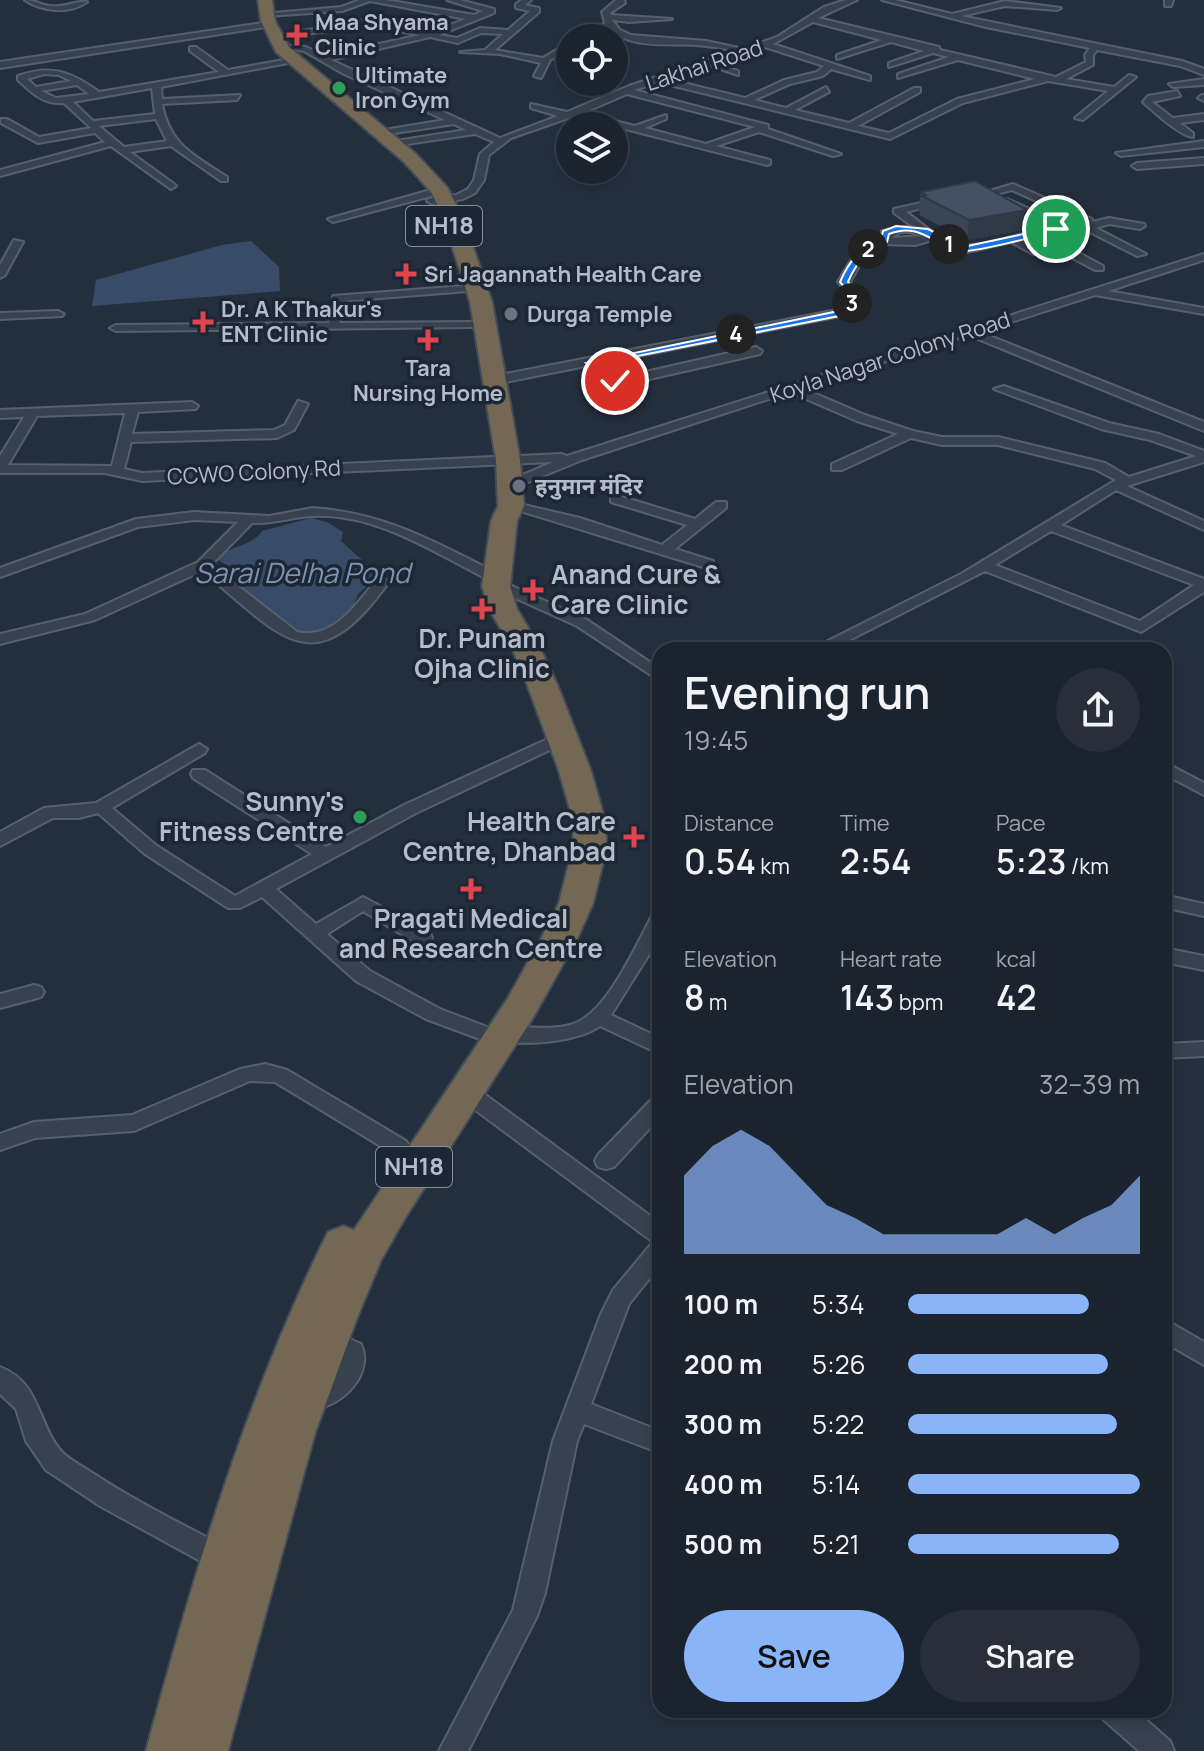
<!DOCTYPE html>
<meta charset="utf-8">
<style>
body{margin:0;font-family:Manrope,"Noto Sans Devanagari",sans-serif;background:#282f3a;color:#f1f3f6;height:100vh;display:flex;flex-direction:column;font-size:30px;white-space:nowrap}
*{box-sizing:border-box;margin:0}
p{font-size:26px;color:#a0a4aa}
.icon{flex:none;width:44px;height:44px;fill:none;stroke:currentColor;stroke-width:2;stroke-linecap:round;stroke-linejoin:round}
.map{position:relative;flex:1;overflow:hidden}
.drawer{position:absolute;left:652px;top:642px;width:520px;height:1076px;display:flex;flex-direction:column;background:#1b232e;border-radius:24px;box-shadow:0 4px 12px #0003,0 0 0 2px #39404a}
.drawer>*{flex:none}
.controls{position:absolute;left:556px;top:24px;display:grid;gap:16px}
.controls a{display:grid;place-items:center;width:72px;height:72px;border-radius:50%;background:#1b232e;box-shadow:0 4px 12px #0003,0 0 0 2px #39404a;font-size:40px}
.pin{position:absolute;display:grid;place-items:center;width:68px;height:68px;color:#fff;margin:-34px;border:4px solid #fff;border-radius:50%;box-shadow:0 2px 8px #0007}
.km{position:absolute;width:40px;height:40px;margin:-20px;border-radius:50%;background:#222;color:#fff;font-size:22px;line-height:40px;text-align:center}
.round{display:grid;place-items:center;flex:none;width:84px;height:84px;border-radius:42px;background:#282f3a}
.headline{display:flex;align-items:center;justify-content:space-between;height:136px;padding:0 32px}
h1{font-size:44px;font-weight:600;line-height:60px}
.figures{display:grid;grid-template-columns:repeat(3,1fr);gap:12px;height:136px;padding:8px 32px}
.figures div{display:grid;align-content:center}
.figures b{font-size:34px;font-weight:600}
.figures small{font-size:22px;font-weight:400}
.figures p{font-size:22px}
.chart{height:224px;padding:16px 32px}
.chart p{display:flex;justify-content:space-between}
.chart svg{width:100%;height:144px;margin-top:8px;fill:#8ab4f8;opacity:.7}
.button{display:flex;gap:16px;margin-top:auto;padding:16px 32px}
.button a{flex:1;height:92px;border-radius:48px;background:#8ab4f8;color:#111;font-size:32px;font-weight:600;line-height:92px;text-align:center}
.button a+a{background:#282f3a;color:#f1f3f6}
ul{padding:0 32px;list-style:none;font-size:26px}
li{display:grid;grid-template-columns:128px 96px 1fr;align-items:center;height:60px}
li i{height:20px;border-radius:10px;background:#8ab4f8}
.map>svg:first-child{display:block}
.water{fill:#394c67}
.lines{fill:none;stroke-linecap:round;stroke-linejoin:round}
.street-casing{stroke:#565f6c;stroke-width:4}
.highway-casing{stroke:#434c59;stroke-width:4}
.street{fill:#38414e;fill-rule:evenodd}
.highway{fill:#746855;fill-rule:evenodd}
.wall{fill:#3b4654}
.shaded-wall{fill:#303945}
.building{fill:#455162;stroke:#303945;stroke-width:2}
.route{fill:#1a73e8;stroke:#fff;stroke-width:2}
.health-dot{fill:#e0444e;stroke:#1d2633;stroke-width:3}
.leisure-dot{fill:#2e9e5b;stroke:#1d2633;stroke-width:3}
.worship-dot{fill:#6b7280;stroke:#1d2633;stroke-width:3}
.labels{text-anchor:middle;stroke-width:7;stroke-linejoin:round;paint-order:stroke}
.far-poi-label{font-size:22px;font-weight:bold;fill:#b4bcc9;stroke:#1d2633;text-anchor:start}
.far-street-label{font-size:22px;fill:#b4bcc9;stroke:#1d2633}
.shield{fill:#1d2633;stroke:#878f9c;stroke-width:2}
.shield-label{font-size:24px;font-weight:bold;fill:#b4bcc9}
.poi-label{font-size:26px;font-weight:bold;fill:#b4bcc9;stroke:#1d2633}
.water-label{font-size:28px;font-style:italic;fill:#7c92b1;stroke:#1d2633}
</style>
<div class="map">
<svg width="1204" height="1751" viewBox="0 0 1204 1751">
<rect width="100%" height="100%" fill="#242f3e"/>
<!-- water -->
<path class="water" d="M 251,241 L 279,267 L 280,291 L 92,306 L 96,280 L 222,245 Z
M 311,518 L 329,523 L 343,532 L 341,541 L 373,570 L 375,579 L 358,594 L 351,613 L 316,636 L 295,635 L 219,567 L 225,564 L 218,560 C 230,543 251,548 262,531 Z"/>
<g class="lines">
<defs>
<path id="street" d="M 25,0 C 35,0 42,6 51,6 C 65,8 77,0 87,2 C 69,15 42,11 25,0 Z
M 360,0 L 386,0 L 474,15 L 483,11 L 447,0 L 460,0 L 494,9 L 494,13 L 439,35 L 457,38 L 480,28 L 508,30 L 530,11 L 516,8 L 516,4 L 522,0 L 531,0 L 525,5 L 539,8 L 539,12 L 495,50 L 543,58 L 570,42 L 570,48 L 550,60 L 541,78 L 534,76 L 541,63 L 500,54 L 460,52 L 485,50 L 503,34 L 481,33 L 458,43 L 430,37 L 331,60 L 500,138 L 558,116 L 531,108 L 531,104 L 567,112 L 629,86 L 736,51 C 723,48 710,46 697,45 C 669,43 631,50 609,28 L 594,38 L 584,38 L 605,23 L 602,12 L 616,0 L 624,0 L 625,3 L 610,13 L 611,15 L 672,19 L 629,22 L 612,20 L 620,30 L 631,35 L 706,41 L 743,49 L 777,37 L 824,7 L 846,0 L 857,0 L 818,18 L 939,47 L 940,50 L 1056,77 L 1086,62 L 1085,55 L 1090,48 L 986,27 L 882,0 L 895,0 L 952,14 L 1005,1 L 1061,8 L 1057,10 L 1005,6 L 961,16 L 1182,61 L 1204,69 L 1204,75 L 1180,66 L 1097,50 L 1093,55 L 1093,65 L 1066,79 L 1114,87 L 1129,75 L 1136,77 L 1083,120 L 1075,118 L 1108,91 L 1048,81 L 963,103 L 890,139 L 658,82 L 634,90 L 768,125 L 768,129 L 841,154 L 833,156 L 759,132 L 716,146 L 770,160 L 770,164 L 767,165 L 574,116 L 511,138 L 489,155 L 484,180 L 475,193 L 463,199 L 432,204 L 427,201 L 428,199 L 456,195 L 468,189 L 474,180 L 480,154 L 494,142 L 475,134 L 393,146 L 391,144 L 396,141 L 466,130 L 454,124 L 381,135 L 384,130 L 445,120 L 344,74 L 304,51 L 277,47 L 281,45 L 306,47 L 325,56 L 420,35 L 357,23 L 354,19 L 431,32 L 466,19 L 370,1 L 342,11 L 267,16 L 263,14 L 341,7 ZM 813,22 L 882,40 L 837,55 L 837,59 L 891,42 L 924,51 L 889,63 L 889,67 L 933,53 L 949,57 L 898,74 L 898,78 L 958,60 L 1035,79 L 957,99 L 889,133 L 858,126 L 920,92 L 920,88 L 914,88 L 849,123 L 795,110 L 829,92 L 826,87 L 786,108 L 754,100 L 790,84 L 823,76 L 831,69 L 870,80 L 870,76 L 773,44 ZM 765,47 L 824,66 L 817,72 L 784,80 L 745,98 L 667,79 L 709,65 L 738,75 L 738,71 L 717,63 ZM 627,94 L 755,127 L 706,144 L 645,128 L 666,119 L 666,115 L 635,126 L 583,113 Z
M 1165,0 L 1173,0 L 1171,6 L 1165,6 Z
M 269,22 L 272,26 L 0,68 L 0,62 Z
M 341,25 L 344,29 L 274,38 L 270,36 Z
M 190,47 L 196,47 L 228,70 L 284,60 L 288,63 L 161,87 L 162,99 L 240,95 L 237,100 L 162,104 C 170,146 194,155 227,177 L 227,181 L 221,181 L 171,146 L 130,152 L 174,184 L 176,186 L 171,189 L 111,146 L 0,176 L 0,170 L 105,142 L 95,133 L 38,143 L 1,123 L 1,119 L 7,119 L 39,137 L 91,128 L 64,103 C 44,105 32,93 18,80 L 18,76 C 51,64 71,72 99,92 L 219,72 L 190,51 ZM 44,74 L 59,75 L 71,81 L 36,87 L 27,79 ZM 77,85 L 89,94 L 56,98 L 41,91 ZM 152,88 L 155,114 L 93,121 L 73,102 ZM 156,119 L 167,141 L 124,147 L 99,126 Z
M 1204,79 L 1204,85 L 1173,87 L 1169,84 Z
M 1177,91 L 1180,96 L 1152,102 L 1173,118 L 1204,114 L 1204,120 L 1180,123 L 1193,133 L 1193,137 C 1180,136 1154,112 1143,102 L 1148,96 Z
M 1202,95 L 1204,95 L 1204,101 L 1198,98 Z
M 1204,141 L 1204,147 L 1121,156 L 1116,153 Z
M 1204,158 L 1204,164 L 1137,169 L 1132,166 L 1137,163 Z
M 1013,184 L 1092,219 L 1092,222 L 1109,218 L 1144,224 L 1145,226 L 1140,229 L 1109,224 L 1096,228 L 1146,254 L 1137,256 L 1078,226 L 1044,234 L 1103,266 L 1103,270 L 1095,270 L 1033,237 L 1022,239 L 1041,250 L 1041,254 L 1033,254 L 1011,242 L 967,252 L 952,250 L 932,240 L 915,245 L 883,244 L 863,259 L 850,282 L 861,295 L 850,314 L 598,364 L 611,375 L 623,377 L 756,347 L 762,351 L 760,354 L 623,385 L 603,381 L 586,366 L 495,384 L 489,380 L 495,376 L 842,309 L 849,295 L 838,282 C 848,264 859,244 880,239 L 882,231 L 912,226 L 894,213 L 894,209 L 948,197 L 948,201 L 906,212 C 923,224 939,240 959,245 C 976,249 1032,231 1052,226 L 1003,204 L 1003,200 L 1007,199 L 1063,224 L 1078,220 L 1012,190 L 988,196 L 983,193 ZM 900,232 L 911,232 L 922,236 L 891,238 Z
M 427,191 L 432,194 L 431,196 L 333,222 L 328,219 Z
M 14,240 L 23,242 L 5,275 L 0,278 L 0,265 Z
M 1204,254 L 1204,260 L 1108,291 L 1204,308 L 1204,314 L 1095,295 L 980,332 L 1204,422 L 1204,431 L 968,335 L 802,388 L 865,415 L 913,431 L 942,437 L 998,437 L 1105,463 L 1129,477 L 1196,456 L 1150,440 L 1101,429 L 994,389 L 1004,386 L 1109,423 L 1159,434 L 1204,451 L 1204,462 L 1127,486 L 1204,521 L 1204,530 L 1116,490 L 1061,525 L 1204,579 L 1204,592 L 1141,632 L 985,571 L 830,650 L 810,650 L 961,574 L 1116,480 L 1095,469 L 998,445 L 942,445 L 911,438 L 842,470 L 832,470 L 832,464 L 898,434 L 857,421 L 790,392 L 582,460 L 511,489 L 506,488 L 506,482 L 553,462 L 142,481 L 105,473 L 0,473 L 0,456 L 24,417 L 0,418 L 0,410 L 192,402 L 198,406 L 196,409 L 138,412 L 132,434 L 274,430 L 285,425 L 298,401 L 308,404 L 294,430 L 277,438 L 131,442 L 124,469 L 142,473 L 562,454 L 567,456 ZM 125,413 L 112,466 L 8,465 L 37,416 ZM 1051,531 L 1194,585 L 1140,621 L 995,565 Z
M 464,286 L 468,287 L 468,291 L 342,301 L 340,323 L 473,322 L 477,323 L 477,327 L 116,331 L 110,328 L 116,325 L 329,323 L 333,296 Z
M 58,311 L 64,314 L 62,316 L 0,319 L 0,313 Z
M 616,495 L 695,519 L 716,502 L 726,502 L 726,508 L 675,549 L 713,561 L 713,567 L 703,567 L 504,506 L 511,502 L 580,518 L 662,545 L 687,525 L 611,502 L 611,496 Z
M 313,508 C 389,514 434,542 501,575 L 501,581 L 587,620 L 660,669 L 660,681 L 577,626 L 491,587 L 491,581 C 436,554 377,513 313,516 C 292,517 274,524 252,523 L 211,565 L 297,632 C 333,640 356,605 376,580 L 386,580 L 388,583 C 312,689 279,633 202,571 L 95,620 L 0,644 L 0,634 L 85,614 L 198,562 L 238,522 L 194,520 L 138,527 L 0,577 L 0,568 L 136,519 L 194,512 L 269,516 Z
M 563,732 L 571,737 L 569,741 L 416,813 L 276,889 L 316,924 L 363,897 L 430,933 L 432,938 L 430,943 L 416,943 L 363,911 L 327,934 L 370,971 L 440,1009 L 487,1027 L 490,1032 L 487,1037 L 480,1039 L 426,1019 L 356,981 L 262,897 L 240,908 L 228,908 L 145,854 L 98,813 L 79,818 L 53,818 L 0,846 L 0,832 L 44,808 L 96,803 L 199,744 L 207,749 L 205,753 L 112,808 L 157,846 L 235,896 L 312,854 L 193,778 L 191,774 L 193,770 L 205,770 L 326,847 L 404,805 Z
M 1164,762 L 1204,783 L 1204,795 L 1164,774 Z
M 1164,895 L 1204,904 L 1204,916 L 1164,907 Z
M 660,913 L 660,937 L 611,1015 L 660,1038 L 660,1054 L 600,1026 C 578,1042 523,1047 496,1039 L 493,1034 L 496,1029 L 503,1027 C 526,1026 557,1032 578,1022 C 610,1006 636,945 653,914 Z
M 1164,948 L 1204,956 L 1204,970 L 1164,962 Z
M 34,985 L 41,987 L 44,992 L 41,997 L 0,1008 L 0,994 Z
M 1204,1042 L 1204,1056 L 1164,1058 L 1164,1044 Z
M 265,1064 L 287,1070 L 406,1141 L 410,1147 L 406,1153 L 399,1155 L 392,1153 L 275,1082 L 250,1081 L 134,1131 L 35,1138 L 0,1150 L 0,1134 L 34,1122 L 132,1115 L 240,1069 Z
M 465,1083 L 472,1085 L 660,1223 L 660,1265 L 629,1304 L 591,1404 L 660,1431 L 660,1453 L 584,1424 L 577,1441 L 545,1593 L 537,1616 L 468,1751 L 439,1751 L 513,1610 L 553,1441 L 601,1314 L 613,1290 L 653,1242 L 458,1097 L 455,1091 L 458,1085 Z
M 660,1096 L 660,1117 L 614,1167 L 606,1169 L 598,1167 L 595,1161 L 598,1155 L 653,1098 Z
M 1164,1319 L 1204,1342 L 1204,1365 L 1164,1342 Z
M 327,1329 L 361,1344 C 377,1378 330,1419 297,1407 L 294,1399 L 297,1391 C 319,1383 336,1383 340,1356 L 319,1346 L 315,1339 L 319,1332 Z
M 0,1367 C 42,1383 37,1426 63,1453 C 71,1461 84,1467 94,1474 C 138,1503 186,1526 233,1551 L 237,1560 L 233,1569 L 224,1573 L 215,1569 L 100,1506 L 46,1470 L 26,1441 L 16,1409 L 0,1394 Z
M 1100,1710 L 1135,1710 L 1170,1741 L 1174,1751 L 1139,1751 L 1104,1720 Z"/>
<path id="highway" d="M 258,0 L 272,0 L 275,21 L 289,47 L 416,154 L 447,187 L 463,218 L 492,302 L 520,460 L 524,506 L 517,521 L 510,586 L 517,609 L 540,648 L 557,684 L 591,771 L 606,824 L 606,851 L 593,903 L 578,937 L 534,1016 L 405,1218 L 381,1260 L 357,1318 L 315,1433 L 228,1751 L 146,1751 C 194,1573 246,1397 328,1232 L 343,1226 L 354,1230 L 508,998 L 542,937 L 559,903 L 572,851 L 574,824 L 559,771 L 527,684 L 512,648 L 489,609 L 482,586 L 491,521 L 498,506 L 496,460 L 470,302 L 443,218 L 432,193 L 404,162 L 276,52 L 261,21 Z"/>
</defs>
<!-- street casing -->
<use href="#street" class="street-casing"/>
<!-- highway casing -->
<use href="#highway" class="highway-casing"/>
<!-- street -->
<use href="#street" class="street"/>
<!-- highway -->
<use href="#highway" class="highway"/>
</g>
<!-- wall -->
<path class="wall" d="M 921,192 L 1024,230 L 967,240 L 919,215 L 920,212 L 918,212 Z"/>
<!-- shaded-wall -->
<path class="shaded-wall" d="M 1027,210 L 1024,230 L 967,240 L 969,220 Z"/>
<!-- building -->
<path class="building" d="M 975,181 L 1027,210 L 969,220 L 922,196 L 926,195 L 921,192 Z"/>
<!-- route -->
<path class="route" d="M 896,226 L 928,229 L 963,247 L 1056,227 L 1060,229 C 1049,234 971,253 961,251 C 935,247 921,221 889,234 L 887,242 C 868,248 856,263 848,282 L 859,295 L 849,314 L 597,364 L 618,379 L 615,384 L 586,363 L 843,310 L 851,295 L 840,282 C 848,263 861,246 881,239 L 883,231 Z"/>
<!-- markers -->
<g class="health-dot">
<path d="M293 23h8v8h8v8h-8v8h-8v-8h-8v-8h8z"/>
<path d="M402 262h8v8h8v8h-8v8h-8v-8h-8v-8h8z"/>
<path d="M199 310h8v8h8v8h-8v8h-8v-8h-8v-8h8z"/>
<path d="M424 328h8v8h8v8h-8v8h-8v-8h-8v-8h8z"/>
<path d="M529 578h8v8h8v8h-8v8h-8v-8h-8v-8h8z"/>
<path d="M478 597h8v8h8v8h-8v8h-8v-8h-8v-8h8z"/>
<path d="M630 825h8v8h8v8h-8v8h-8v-8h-8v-8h8z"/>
<path d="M467 877h8v8h8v8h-8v8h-8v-8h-8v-8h8z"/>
</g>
<g class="leisure-dot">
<circle cx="339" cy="88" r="8"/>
<circle cx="360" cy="817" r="8"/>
</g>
<g class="worship-dot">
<circle cx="511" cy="314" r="8"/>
<circle cx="519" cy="486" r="8"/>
</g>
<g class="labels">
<!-- far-poi labels -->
<g class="far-poi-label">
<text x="315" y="30">Maa Shyama<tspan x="315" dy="25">Clinic</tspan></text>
<text x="355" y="83">Ultimate<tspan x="355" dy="25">Iron Gym</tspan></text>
<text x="424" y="282">Sri Jagannath Health Care</text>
<text x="221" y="317">Dr. A K Thakur's<tspan x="221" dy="25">ENT Clinic</tspan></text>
<text x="527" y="322">Durga Temple</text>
<text x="428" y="376" text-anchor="middle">Tara<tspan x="428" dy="25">Nursing Home</tspan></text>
<text x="535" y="494">हनुमान मंदिर</text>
</g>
<!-- far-street labels -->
<g class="far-street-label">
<text transform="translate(704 65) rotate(-18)" y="8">Lakhai Road</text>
<text transform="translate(890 357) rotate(-18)" y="8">Koyla Nagar Colony Road</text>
<text transform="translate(254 472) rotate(-3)" y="8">CCWO Colony Rd</text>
</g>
<!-- shield labels -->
<g class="shield">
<rect x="406" y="206" width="76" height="40" rx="6"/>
<rect x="376" y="1147" width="76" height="40" rx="6"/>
</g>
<g class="shield-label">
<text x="444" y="234">NH18</text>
<text x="414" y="1175">NH18</text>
</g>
<!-- poi labels -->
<g class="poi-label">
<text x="551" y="584" text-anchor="start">Anand Cure &amp;<tspan x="551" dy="30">Care Clinic</tspan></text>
<text x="482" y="648">Dr. Punam<tspan x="482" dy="30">Ojha Clinic</tspan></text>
<text x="344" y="811" text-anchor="end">Sunny's<tspan x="344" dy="30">Fitness Centre</tspan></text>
<text x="616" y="831" text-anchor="end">Health Care<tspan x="616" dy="30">Centre, Dhanbad</tspan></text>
<text x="471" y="928">Pragati Medical<tspan x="471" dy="30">and Research Centre</tspan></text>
</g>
<!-- water labels -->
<g class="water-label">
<text x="302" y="583">Sarai Delha Pond</text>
</g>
</g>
</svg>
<div class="controls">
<a><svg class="icon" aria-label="locate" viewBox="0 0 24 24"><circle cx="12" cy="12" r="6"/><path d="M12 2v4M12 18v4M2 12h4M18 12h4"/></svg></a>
<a><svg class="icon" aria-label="layers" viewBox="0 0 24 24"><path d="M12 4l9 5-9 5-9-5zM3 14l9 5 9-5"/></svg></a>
</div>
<div class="pin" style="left:1056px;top:229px;background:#1e9e55"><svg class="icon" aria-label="arrive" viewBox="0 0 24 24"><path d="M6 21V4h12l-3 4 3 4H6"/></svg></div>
<div class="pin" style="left:615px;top:381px;background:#d93025"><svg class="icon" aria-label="check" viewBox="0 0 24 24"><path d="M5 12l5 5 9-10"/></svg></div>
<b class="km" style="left:949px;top:244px">1</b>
<b class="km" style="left:868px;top:249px">2</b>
<b class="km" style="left:852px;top:303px">3</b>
<b class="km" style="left:736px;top:334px">4</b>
<section class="drawer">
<div class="headline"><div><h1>Evening run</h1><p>19:45</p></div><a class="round"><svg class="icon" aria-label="share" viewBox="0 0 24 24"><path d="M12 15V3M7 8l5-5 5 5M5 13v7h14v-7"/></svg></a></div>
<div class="figures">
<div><p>Distance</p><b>0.54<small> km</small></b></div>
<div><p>Time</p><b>2:54</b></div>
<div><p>Pace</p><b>5:23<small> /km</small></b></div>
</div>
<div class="figures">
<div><p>Elevation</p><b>8<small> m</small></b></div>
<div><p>Heart rate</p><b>143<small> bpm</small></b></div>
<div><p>kcal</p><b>42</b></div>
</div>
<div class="chart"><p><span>Elevation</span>32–39 m</p>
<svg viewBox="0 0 160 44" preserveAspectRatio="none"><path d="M0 44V20L10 11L20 6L30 11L40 20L50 29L60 33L70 38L80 38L90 38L100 38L110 38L120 33L130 38L140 33L150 29L160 20V44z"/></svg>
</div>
<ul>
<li><b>100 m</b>5:34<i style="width:78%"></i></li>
<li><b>200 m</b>5:26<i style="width:86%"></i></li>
<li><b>300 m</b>5:22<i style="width:90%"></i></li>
<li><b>400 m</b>5:14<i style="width:100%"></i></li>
<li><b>500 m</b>5:21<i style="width:91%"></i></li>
</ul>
<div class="button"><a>Save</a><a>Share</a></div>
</section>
</div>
